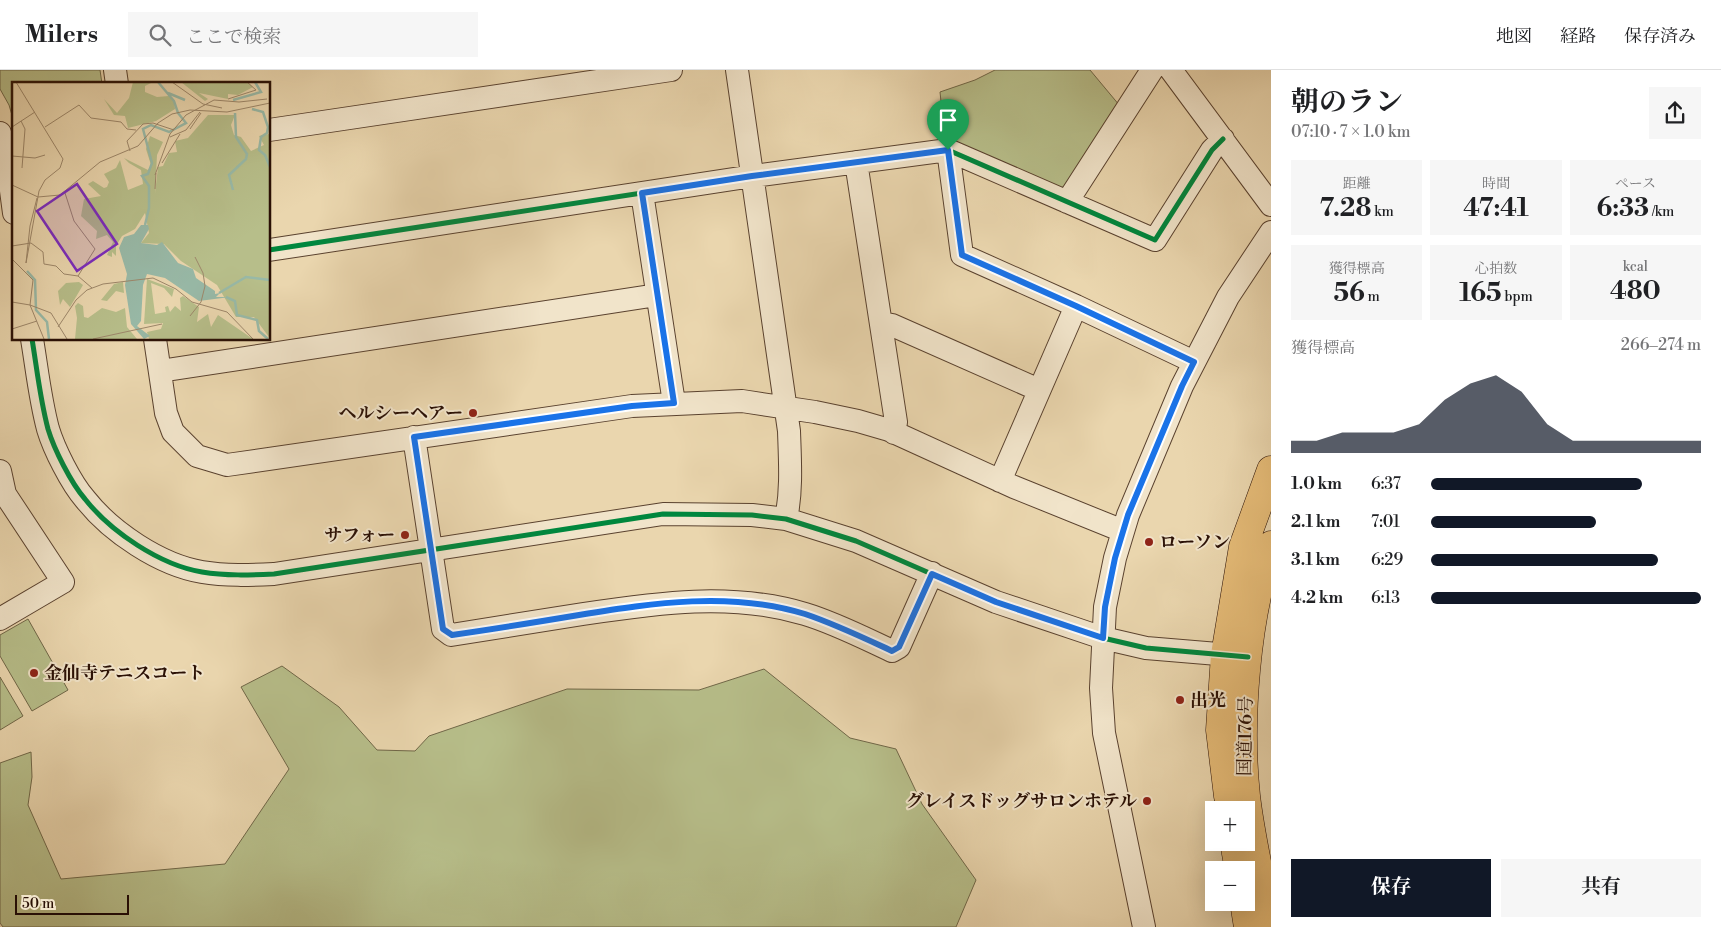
<!DOCTYPE html>
<html lang="ja">
<meta charset="utf-8">
<style>
body{margin:0;font-family:"Libre Bodoni","Noto Serif JP",serif;background:#f6f6f6;color:#202124;height:100vh;display:flex;flex-direction:column;font-size:19px;white-space:nowrap}
*{box-sizing:border-box;margin:0}
p{font-size:16px;color:#757577}
.icon{flex:none;width:28px;height:28px;fill:none;stroke:currentColor;stroke-width:2;stroke-linecap:round;stroke-linejoin:round}
.map{position:relative;flex:1;overflow:hidden}
.drawer{display:flex;flex-direction:column;background:#fff;width:450px}
.drawer>*{flex:none}
.buttons{position:absolute;left:1205px;top:731px;display:grid;gap:10px}
.buttons a{display:grid;place-items:center;width:50px;height:50px;border-radius:0px;background:#fff;box-shadow:0 5px 20px #0002;font-size:25px}
.scale{position:absolute;left:15px;bottom:12px;width:114px;box-sizing:border-box;padding-left:5px;border:2px solid #2a1005;border-top:0;font-size:14px;line-height:18px;white-space:nowrap;color:#2a1005;-webkit-text-stroke:4px #f1e4ca;paint-order:stroke}
.pin{position:absolute;display:grid;place-items:center;width:42px;height:42px;color:#fff;margin:-51px -21px;border-radius:50% 50% 50% 0;rotate:-45deg;box-shadow:0 0 5px #0007}
.pin .icon{rotate:45deg}
.round{display:grid;place-items:center;flex:none;width:52px;height:52px;border-radius:0px;background:#f6f6f6}
.summary{display:flex;align-items:center;justify-content:space-between;height:85px;padding:0 20px}
h1{font-size:28px;font-weight:700;line-height:38px}
.stats{display:grid;grid-template-columns:repeat(3,1fr);gap:8px;height:85px;padding:5px 20px}
.stats div{display:grid;align-content:center;border-radius:0px;background:#f6f6f6;text-align:center}
.stats b{font-size:25px;font-weight:700}
.stats small{font-size:14px;font-weight:400}
.stats p{font-size:14px}
.chart{height:140px;padding:10px 20px}
.chart p{display:flex;justify-content:space-between}
.chart svg{width:100%;height:90px;margin-top:5px;fill:#111827;opacity:.7}
.cta{display:flex;gap:10px;margin-top:auto;padding:10px 20px}
.cta a{flex:1;height:58px;border-radius:0px;background:#111827;color:#fff;font-size:20px;font-weight:700;line-height:58px;text-align:center}
.cta a+a{background:#f6f6f6;color:#202124}
ul{padding:0 20px;list-style:none;font-size:16px}
li{display:grid;grid-template-columns:80px 60px 1fr;align-items:center;height:38px}
li i{height:12px;border-radius:6px;background:#111827}
header{display:flex;align-items:center;gap:30px;box-sizing:border-box;height:70px;padding:0 25px;background:#fff;border-bottom:1px solid #e0e0e0}
header strong{font-size:24px}
nav{display:flex;gap:28px;margin-inline-start:auto;font-size:18px}
.search{width:350px;height:45px;background:#f6f6f6;display:flex;align-items:center;gap:12px;box-sizing:border-box;padding:0 18px;border-radius:0px;color:#757577;font-size:19px}
main{display:flex;flex:1;min-height:0}
.map>svg:first-child{display:block}
.green{fill:#b7be8a;stroke:#706748}
.lines{fill:none;stroke-linecap:round;stroke-linejoin:round}
.minor-casing{stroke:#5a422f;stroke-width:24}
.highway-casing{stroke:#2a1005;stroke-width:29}
.minor{stroke:#f1e4ca;stroke-width:22}
.highway{stroke:#e5bb77;stroke-width:28}
.cycleway-casing{stroke:#f1e4ca;stroke-width:8}
.cycleway{stroke:#00873e;stroke-width:5}
.route-casing{stroke:#fff;stroke-width:10}
.route{stroke:#1a73e8;stroke-width:6}
.poi-dot{fill:#8f2418;stroke:#f1e4ca;stroke-width:2}
.labels{text-anchor:middle;stroke-width:4;stroke-linejoin:round;paint-order:stroke}
.poi-label{font-size:18px;font-weight:bold;fill:#2a1005;stroke:#f1e4ca;text-anchor:end}
.street-label{font-size:18px;fill:#2a1005;stroke:#f1e4ca}
.inset-river{fill:none;stroke:#98b9a7;stroke-width:2.5}
.inset-road{fill:none;stroke:#9d876a;stroke-width:1}
.view{fill:#7b2cbf;fill-opacity:0.15;stroke:#7b2cbf;stroke-width:2.5}
.inset-edge{fill:none;stroke:#2a1005;stroke-width:2.5}
</style>
<header>
<strong>Milers</strong>
<div class="search"><svg class="icon" aria-label="search" viewBox="0 0 24 24"><circle cx="10" cy="10" r="6"/><path d="M15 15l6 6"/></svg>ここで検索</div>
<nav><a>地図</a><a>経路</a><a>保存済み</a></nav>
</header>
<main>
<div class="map">
<svg width="1271" height="857" viewBox="0 0 1271 857">
<rect width="100%" height="100%" fill="#ead6ae"/>
<filter id="stains"><feTurbulence type="fractalNoise" baseFrequency=".004" numOctaves="4"/><feColorMatrix values="0 0 0 0 .2 0 0 0 0 .09 0 0 0 0 .02 0 0 0 .5 -.17"/></filter>
<radialGradient id="worn" r=".72"><stop offset=".6" stop-color="#630" stop-opacity="0"/><stop offset="1" stop-color="#630" stop-opacity=".3"/></radialGradient>
<!-- green -->
<path class="green" d="M 0,0 L 100,0 L 102,14 L 14,14 L 14,52 L 9,35 L 0,19 Z
M 995,0 L 1090,0 L 1120,36 L 1063,120 L 945,70 L 940,22 L 975,10 Z
M 28,549 L 68,620 L 32,641 L 0,586 L 0,565 Z
M 282,596 L 339,637 L 377,680 L 415,681 L 429,666 L 567,619 L 699,620 L 764,599 L 850,668 L 896,679 L 922,734 L 976,810 L 956,857 L 3,857 L 0,853 L 0,693 L 31,682 L 32,707 L 28,735 L 61,809 L 225,794 L 289,699 L 241,617 Z
M 0,607 L 23,646 L 0,660 Z"/>
<g class="lines">
<defs>
<path id="minor" d="M 115,0 L 117,14
M 737,0 L 789,361 C 790,391 792,420 786,449
M 1171,0 L 1271,135
M 269,60 L 671,0
M 0,63 L 6,83 L 14,143
M 948,80 L 962,185 L 1076,236 L 1194,292
M 856,92 L 896,352 L 894,363
M 642,123 L 674,333
M 1067,132 L 1152,0
M 269,180 L 753,106 L 948,80 L 1155,170 L 1212,80 L 1223,69
M 881,253 L 892,255 L 1039,320
M 32,269 C 37,299 40,329 48,359 C 54,379 71,413 85,429 C 111,462 160,495 202,502 C 226,506 250,505 274,504 L 663,444 L 752,445 L 786,449 L 856,471 L 996,532 L 1103,568 L 1146,578 L 1242,586
M 155,269 L 166,343 L 173,362 L 197,386 L 227,395 L 632,336 L 742,331 L 815,342 L 858,351 L 889,360 L 1014,417 L 1123,461
M 160,301 L 657,225
M 414,367 L 443,559 L 451,565 C 495,558 539,551 583,544 C 657,533 732,522 805,544 C 835,553 864,568 892,581 L 899,577 L 932,503
M 0,401 L 5,424 L 63,512 L 0,549
M 1000,411 L 1076,236
M 1144,857 L 1104,663 L 1101,618 L 1105,537 L 1115,488 L 1128,445 L 1182,316 L 1228,227 L 1271,162"/>
<path id="highway" d="M 1228,726 L 1220,660 L 1225,585 L 1243,477 L 1271,400
M 1234,772 L 1239,800
M 1244,832 L 1248,857
M 1270,857 C 1262,814 1251,770 1246,726 C 1238,650 1246,547 1271,475"/>
</defs>
<!-- minor casing -->
<use href="#minor" class="minor-casing"/>
<!-- highway casing -->
<use href="#highway" class="highway-casing"/>
<!-- minor -->
<use href="#minor" class="minor"/>
<!-- highway -->
<use href="#highway" class="highway"/>
<defs>
<path id="cycleway" d="M 269,180 L 753,106 L 948,80 L 1155,170 L 1212,80 L 1223,69
M 32,269 C 37,299 40,329 48,359 C 54,379 71,413 85,429 C 111,462 160,495 202,502 C 226,506 250,505 274,504 L 663,444 L 752,445 L 786,449 L 856,471 L 996,532 L 1103,568 L 1146,578 L 1248,587"/>
</defs>
<!-- cycleway casing -->
<use href="#cycleway" class="cycleway-casing"/>
<!-- cycleway -->
<use href="#cycleway" class="cycleway"/>
</g>
<g class="lines">
<defs>
<path id="route" d="M 948,80 L 962,185 L 1076,236 L 1194,292 L 1182,316 L 1128,445 L 1115,488 L 1105,537 L 1103,568 L 996,532 L 932,504 L 899,577 L 892,581 C 864,568 835,554 805,544 C 730,521 654,533 579,545 C 537,552 494,559 452,565 L 443,559 L 414,367 L 632,336 L 674,333 L 642,123 L 752,106 Z"/>
</defs>
<!-- route casing -->
<use href="#route" class="route-casing"/>
<!-- route -->
<use href="#route" class="route"/>
</g>
<!-- markers -->
<g class="poi-dot">
<circle cx="473" cy="343" r="5"/>
<circle cx="405" cy="465" r="5"/>
<circle cx="1149" cy="472" r="5"/>
<circle cx="34" cy="603" r="5"/>
<circle cx="1180" cy="630" r="5"/>
<circle cx="1147" cy="731" r="5"/>
</g>
<g class="labels">
<!-- poi labels -->
<g class="poi-label">
<text x="463" y="349">ヘルシーヘアー</text>
<text x="395" y="471">サフォー</text>
<text x="1159" y="478" text-anchor="start">ローソン</text>
<text x="44" y="609" text-anchor="start">金仙寺テニスコート</text>
<text x="1190" y="636" text-anchor="start">出光</text>
<text x="1137" y="737">グレイスドッグサロンホテル</text>
</g>
<!-- street labels -->
<g class="street-label">
<text transform="translate(1245 666) rotate(-89)" y="6">国道176号</text>
</g>
</g>
<!-- overview -->
<g transform="translate(12 12)">
<rect width="258" height="258" fill="#ead6ae"/>
<path d="M 121,0 L 141,0 L 133,4 L 133,10 L 145,15 L 157,14 L 162,18 L 163,27 L 144,39 L 116,46 L 113,34 L 102,33 L 92,17 L 105,31 L 117,16 ZM 169,0 L 236,0 L 241,5 L 226,13 L 216,12 L 216,17 L 187,11 L 196,17 L 193,19 ZM 196,33 L 223,33 L 219,43 L 222,53 L 229,55 L 239,69 L 252,63 L 247,54 L 257,52 L 257,47 L 257,255 L 242,235 L 224,235 L 205,203 L 169,179 L 152,162 L 129,161 L 137,151 L 133,131 L 123,147 L 110,154 L 104,164 L 104,174 L 100,170 L 100,175 L 95,173 L 101,160 L 95,153 L 84,157 L 85,149 L 69,134 L 72,117 L 89,114 L 76,102 L 81,99 L 92,106 L 95,105 L 97,100 L 92,92 L 104,86 L 108,78 L 116,108 L 131,102 L 129,88 L 117,81 L 112,76 L 136,88 L 139,83 L 134,67 L 138,54 L 151,60 L 145,73 L 143,111 L 146,85 L 151,84 L 157,71 L 165,70 L 163,59 L 176,56 ZM 135,197 L 162,207 L 160,215 L 152,206 L 139,201 L 143,232 L 154,230 L 153,225 L 156,224 L 158,230 L 163,224 L 169,229 L 168,216 L 171,214 L 187,225 L 185,240 L 196,232 L 199,245 L 206,233 L 241,257 L 137,257 L 135,250 L 149,247 L 151,241 L 132,242 ZM 67,200 L 71,203 L 58,225 L 51,217 L 48,223 L 46,209 L 54,201 ZM 111,200 L 112,211 L 104,209 L 95,219 L 89,218 L 102,202 ZM 66,221 L 71,224 L 72,235 L 76,236 L 90,226 L 104,230 L 113,226 L 115,245 L 125,257 L 63,257 L 65,236 L 63,224 Z" fill="#b7be8a"/>
<path d="M 129,143 L 136,143 L 137,147 L 129,161 L 145,163 L 150,160 L 166,181 L 181,187 L 184,196 L 203,209 L 203,212 L 208,211 L 204,215 L 218,215 L 187,219 L 153,196 L 135,192 L 131,203 L 129,239 L 125,244 L 138,254 L 132,257 L 119,242 L 113,203 L 115,192 L 107,166 L 112,155 L 122,152 Z" fill="#98b9a7"/>
<path class="inset-river" d="M 156,11 L 173,18M 221,18 L 249,10 L 243,0M 240,27 L 251,30 L 256,45 L 255,51 L 249,55 L 247,68 L 253,73 L 258,85M 221,108 L 217,93 L 234,77 L 235,72 L 224,55 L 223,31M 133,143 L 137,126 L 137,104 L 130,94 L 136,92 L 140,81 L 131,47 L 139,43 L 157,50 L 174,41 L 166,31 L 162,19 L 146,0M 15,189 L 23,198 L 24,228 L 35,240 L 37,257M 207,211 L 234,195 L 258,198M 214,215 L 223,219 L 225,233 L 245,238 L 247,249 L 256,257"/>
<path class="inset-road" d="M 4,0 L 51,77 L 48,86 L 33,98 L 27,109 L 14,181 L 18,144 L 25,116M 160,0 L 191,22 L 210,26M 216,17 L 244,8 L 235,0M 9,39 L 13,47 L 10,86M 0,45 L 23,30M 33,45 L 67,23 L 79,36 L 109,40 L 115,47 L 124,48M 178,47 L 189,31M 158,55 L 174,48 L 188,30M 118,69 L 115,59 L 131,42 L 141,41 L 162,48M 0,74 L 23,76 L 33,73M 150,81 L 168,52M 143,93 L 158,52 L 174,33 L 202,18 L 227,20 L 255,17M 0,103 L 26,115 L 48,113 L 88,80 L 126,64 L 146,41 L 160,32 L 178,28 L 215,30 L 258,21M 143,107 L 144,91M 53,111 L 62,139 L 83,167 L 66,194M 0,164 L 19,161 L 31,170 L 32,182 L 44,184 L 52,192 L 66,194 L 80,206M 0,177 L 21,198 L 18,223M 0,220 L 18,223M 18,223 L 39,231 L 55,257M 18,223 L 32,257M 178,234 L 189,220 L 193,204 L 191,191 L 183,175M 46,245 L 64,218 L 75,208 L 91,202 L 141,196 L 164,207 L 180,220 L 215,230 L 241,257M 0,247 L 25,239M 81,257 L 150,242"/>
<path class="view" d="M 65,102 L 105,162 L 65,189 L 25,129 Z"/>
<rect width="258" height="258" class="inset-edge"/>
</g>
<rect width="100%" height="100%" filter="url(#stains)"/>
<rect width="100%" height="100%" fill="url(#worn)"/>
</svg>
<div class="buttons">
<a>+</a>
<a>−</a>
</div>
<div class="scale">50 m</div>
<div class="pin" style="left:948px;top:80px;background:#1e9e55"><svg class="icon" aria-label="arrive" viewBox="0 0 24 24"><path d="M6 21V4h12l-3 4 3 4H6"/></svg></div>
</div>
<section class="drawer">
<div class="summary"><div><h1>朝のラン</h1><p>07:10 · 7 × 1.0 km</p></div><a class="round"><svg class="icon" aria-label="share" viewBox="0 0 24 24"><path d="M12 15V3M7 8l5-5 5 5M5 13v7h14v-7"/></svg></a></div>
<div class="stats">
<div><p>距離</p><b>7.28<small> km</small></b></div>
<div><p>時間</p><b>47:41</b></div>
<div><p>ペース</p><b>6:33<small> /km</small></b></div>
</div>
<div class="stats">
<div><p>獲得標高</p><b>56<small> m</small></b></div>
<div><p>心拍数</p><b>165<small> bpm</small></b></div>
<div><p>kcal</p><b>480</b></div>
</div>
<div class="chart"><p><span>獲得標高</span>266–274 m</p>
<svg viewBox="0 0 160 44" preserveAspectRatio="none"><path d="M0 44V38L10 38L20 34L30 34L40 34L50 30L60 18L70 10L80 6L90 14L100 30L110 38L120 38L130 38L140 38L150 38L160 38V44z"/></svg>
</div>
<ul>
<li><b>1.0 km</b>6:37<i style="width:78%"></i></li>
<li><b>2.1 km</b>7:01<i style="width:61%"></i></li>
<li><b>3.1 km</b>6:29<i style="width:84%"></i></li>
<li><b>4.2 km</b>6:13<i style="width:100%"></i></li>
</ul>
<div class="cta"><a>保存</a><a>共有</a></div>
</section>
</main>
